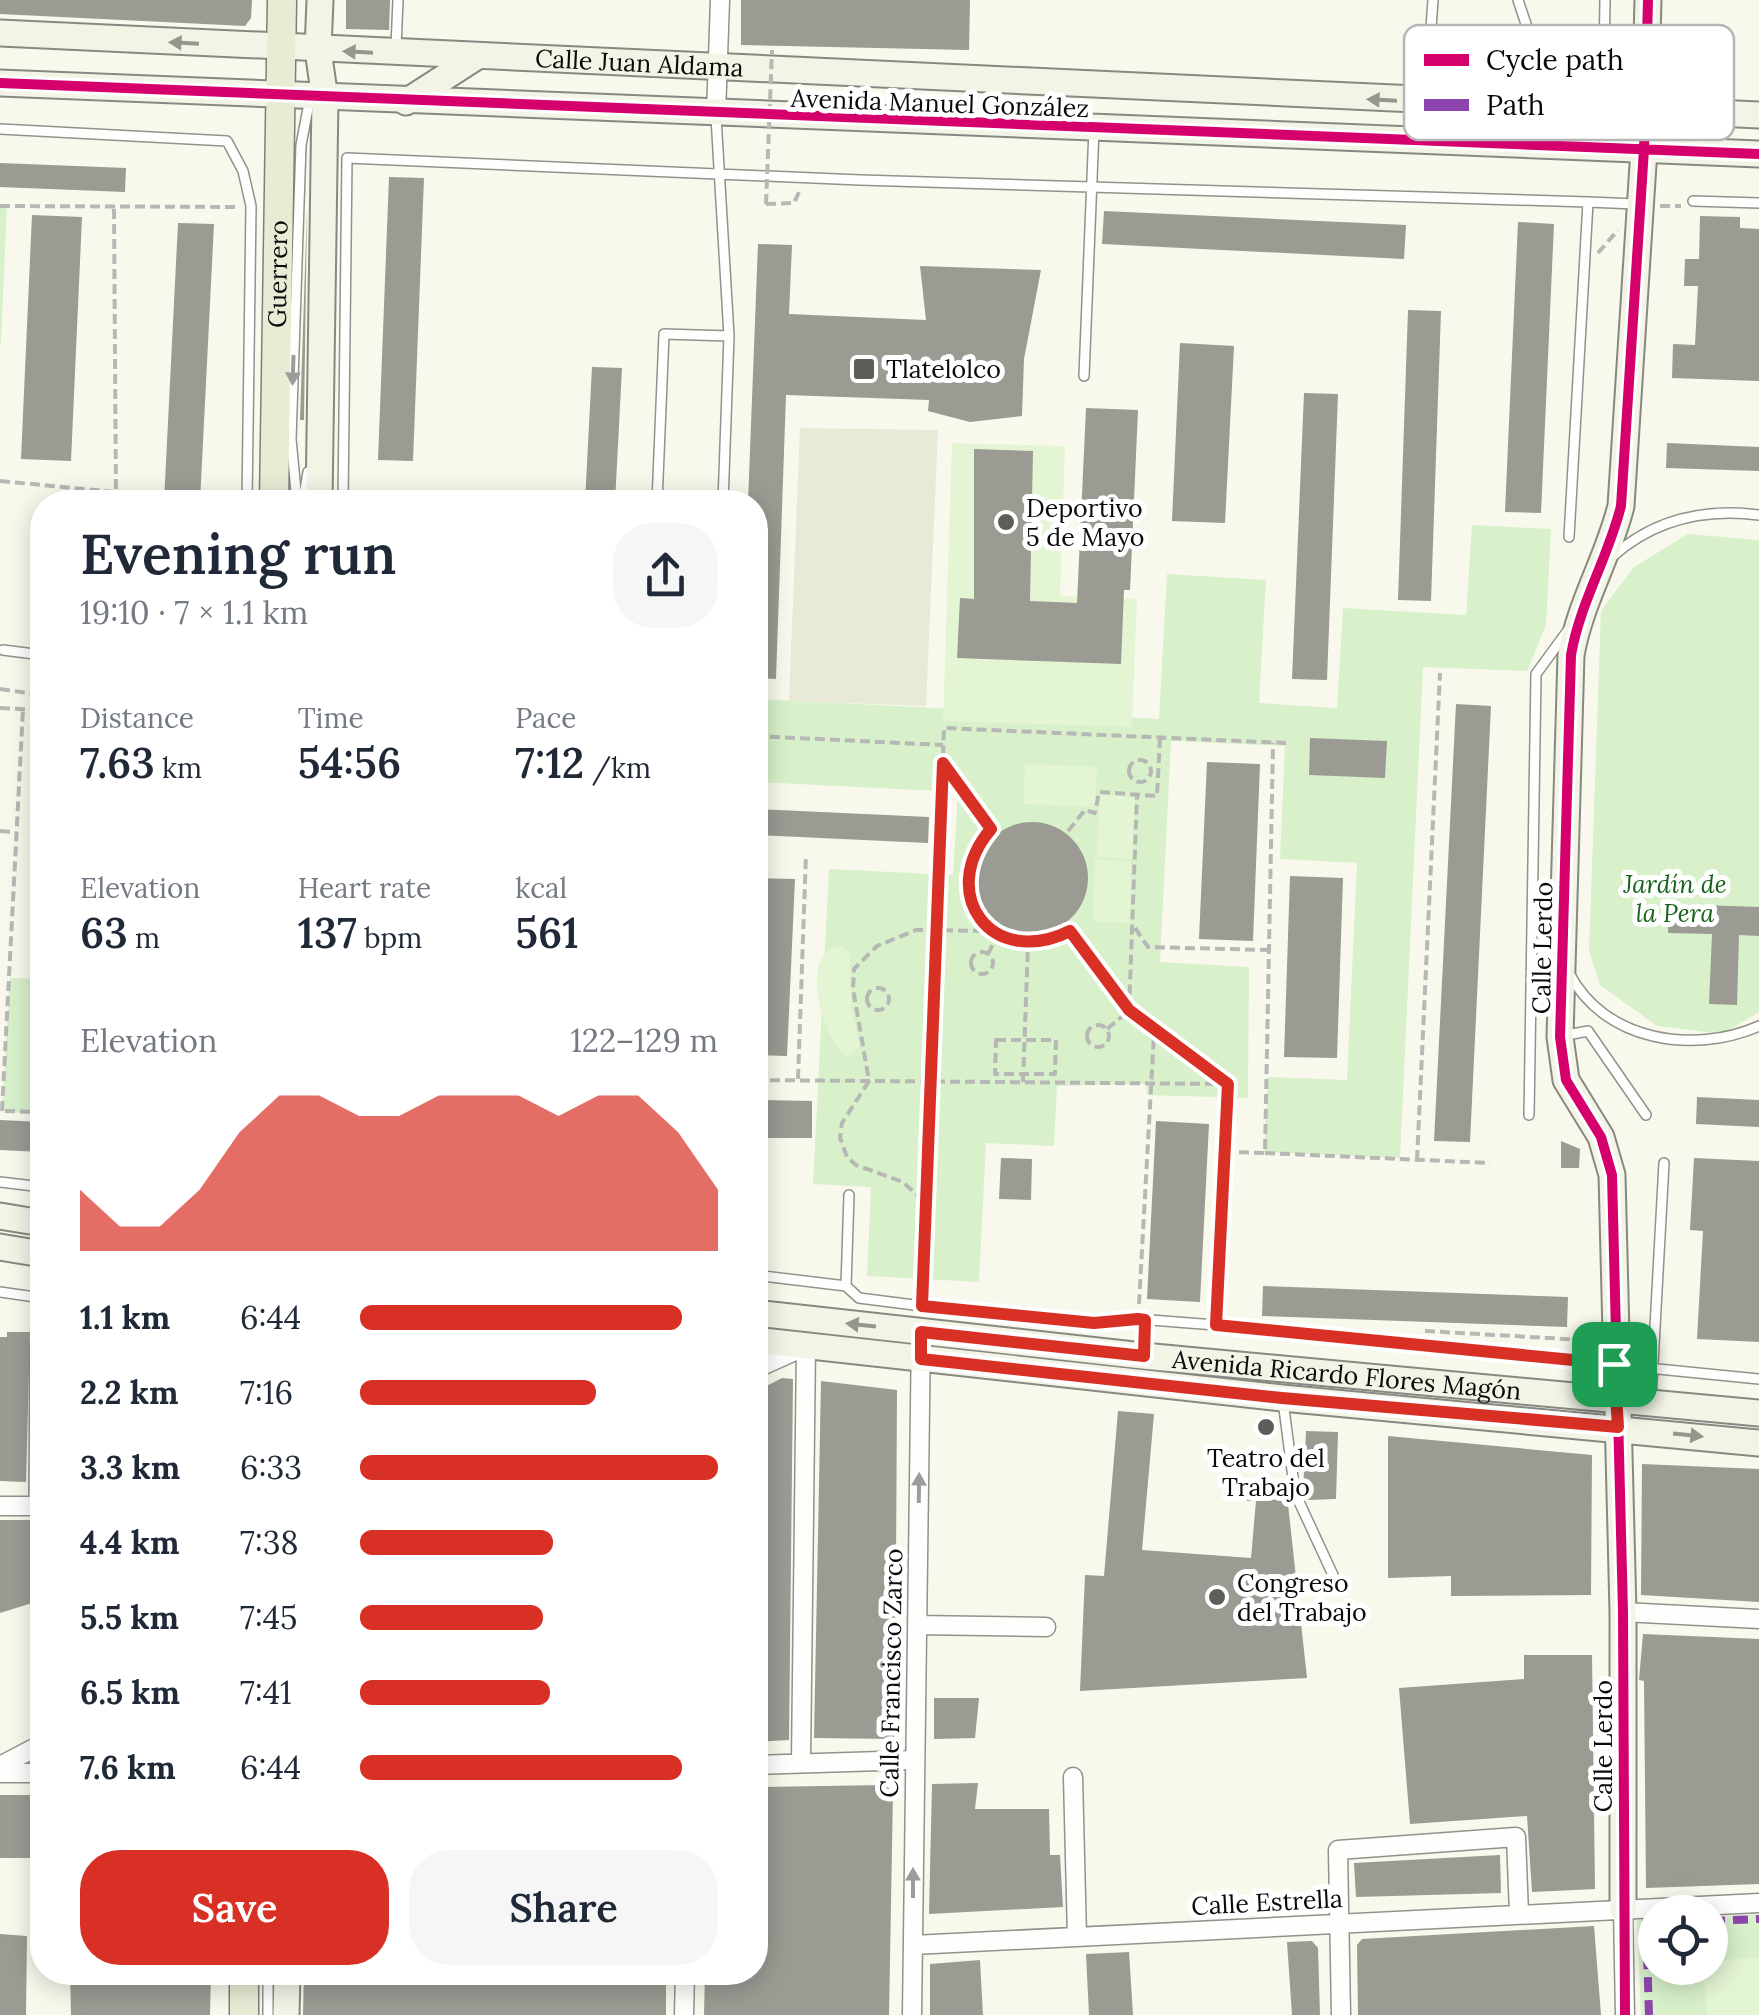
<!DOCTYPE html>
<meta charset="utf-8">
<style>
body{margin:0;font-family:Lora,serif;background:#f6f6f7;color:#1f2937;height:100vh;display:flex;flex-direction:column;font-size:38px;white-space:nowrap}
*{box-sizing:border-box;margin:0}
p{font-size:32px;color:#747a83}
.icon{flex:none;width:55px;height:55px;fill:none;stroke:currentColor;stroke-width:2;stroke-linecap:round;stroke-linejoin:round}
.map{position:relative;flex:1;overflow:hidden}
.drawer{position:absolute;left:30px;top:490px;width:738px;height:1495px;display:flex;flex-direction:column;background:#fff;border-radius:40px;box-shadow:0 5px 25px #0003}
.drawer>*{flex:none}
.controls{position:absolute;left:1638px;top:1895px;display:grid;gap:20px}
.controls a{display:grid;place-items:center;width:90px;height:90px;border-radius:50%;background:#fff;box-shadow:0 5px 25px #0003;font-size:50px}
.pin{position:absolute;display:grid;place-items:center;width:85px;height:85px;color:#fff;margin:-42px;border-radius:20px;box-shadow:0 5px 15px #0006}
.round{display:grid;place-items:center;flex:none;width:105px;height:105px;border-radius:40px;background:#f6f6f7}
.head{display:flex;align-items:center;justify-content:space-between;height:170px;padding:0 50px}
h1{font-size:55px;font-weight:600;line-height:75px}
.metrics{display:grid;grid-template-columns:repeat(3,1fr);gap:15px;height:170px;padding:10px 50px}
.metrics div{display:grid;align-content:center}
.metrics b{font-size:42px;font-weight:600}
.metrics small{font-size:28px;font-weight:400}
.metrics p{font-size:28px}
.chart{height:280px;padding:20px 50px}
.chart p{display:flex;justify-content:space-between}
.chart svg{width:100%;height:180px;margin-top:10px;fill:#d93025;opacity:.7}
.action{display:flex;gap:20px;margin-top:auto;padding:20px 50px}
.action a{flex:1;height:115px;border-radius:40px;background:#d93025;color:#fff;font-size:40px;font-weight:600;line-height:115px;text-align:center}
.action a+a{background:#f6f6f7;color:#1f2937}
ul{padding:0 50px;list-style:none;font-size:32px}
li{display:grid;grid-template-columns:160px 120px 1fr;align-items:center;height:75px}
li i{height:25px;border-radius:12px;background:#d93025}
.map>svg:first-child{display:block}
.green{fill:#d8f1ca}
.pitch{fill:#e4f5d4}
.plaza{fill:#e9e9d7}
.building{fill:#9b9a93}
.lines{fill:none;stroke-linecap:round;stroke-linejoin:round}
.lane-casing{stroke:#91928c;stroke-width:12}
.street-casing{stroke:#91928c;stroke-width:21}
.secondary-casing{stroke:#888882;stroke-width:29}
.primary-casing{stroke:#7e7f79;stroke-width:31}
.path{stroke:#b7b7b5;stroke-width:4;stroke-dasharray:10 5;stroke-linecap:butt}
.lane{stroke:#fefefc;stroke-width:9}
.street{stroke:#fefefc;stroke-width:18}
.secondary{stroke:#f2f4e6;stroke-width:25}
.primary{stroke:#eaebd5;stroke-width:28}
.path-bridge{stroke:#b7b7b5;stroke-width:4;stroke-dasharray:10 5;stroke-linecap:butt}
.quiet{stroke:#8e44ad;stroke-width:8;stroke-dasharray:15 8;stroke-linecap:butt}
.cycleway-casing{stroke:#fff;stroke-width:16}
.cycleway{stroke:#d6006c;stroke-width:10}
.oneway{fill:#95968e}
.oneway2{fill:#9c9c9b}
.route-casing{stroke:#fff;stroke-width:20}
.route{stroke:#d93025;stroke-width:12}
.poi-dot{fill:#5d5e59;stroke:#fff;stroke-width:4}
.labels{text-anchor:middle;stroke-width:10;stroke-linejoin:round;paint-order:stroke}
.street-label{font-size:25px;fill:#0a0a0a;stroke:#fff}
.poi-label{font-size:25px;fill:#0a0a0a;stroke:#fff;text-anchor:start}
.park-label{font-size:25px;font-style:italic;fill:#18631d;stroke:#fff}
.key{fill:#fff;stroke:#b6b6b6;stroke-width:2.5}
.key-label{font-size:28px;fill:#0a0a0a}
</style>
<div class="map">
<svg width="1759" height="2015" viewBox="0 0 1759 2015">
<rect width="100%" height="100%" fill="#f8f9ec"/>
<!-- green -->
<path class="green" d="M 0,205 L 7,205 L 1,343 L 0,343 Z
M 1472,525 L 1551,529 L 1546,625 L 1527,671 L 1423,667 L 1400,1158 L 1264,1152 L 1268,1077 L 1347,1080 L 1357,863 L 1280,859 L 1285,746 L 1171,741 L 1160,962 L 1249,967 L 1248,1098 L 1147,1095 L 1146,1084 L 1057,1086 L 1054,1146 L 986,1143 L 979,1282 L 867,1276 L 871,1187 L 813,1184 L 829,869 L 953,875 L 958,792 L 755,782 L 755,699 L 1159,719 L 1167,574 L 1266,580 L 1259,703 L 1337,708 L 1343,608 L 1466,615 Z
M 1688,534 L 1759,540 L 1759,1012 L 1722,1034 L 1657,1026 L 1600,985 L 1589,951 L 1601,611 L 1634,567 Z
M 10,978 L 42,979 L 42,1115 L 2,1111 Z
M 1759,1914 L 1759,2015 L 1641,2015 L 1637,1920 L 1655,1919 L 1655,1968 L 1710,1968 L 1710,1917 Z"/>
<!-- pitch -->
<path class="pitch" d="M 952,443 L 1065,446 L 1060,596 L 1137,599 L 1132,727 L 943,721 Z
M 1025,764 L 1097,767 L 1095,807 L 1024,804 Z
M 1099,795 L 1135,797 L 1133,859 L 1097,857 Z
M 1095,859 L 1131,861 L 1130,923 L 1093,921 Z
M 843,946 L 850,956 L 851,1007 L 860,1046 L 847,1057 C 825,1044 794,949 843,946 Z
M 1759,1957 L 1759,2015 L 1707,2015 L 1703,1968 L 1710,1968 L 1710,1962 Z"/>
<!-- plaza -->
<path class="plaza" d="M 800,428 L 938,430 L 926,706 L 789,701 Z"/>
<!-- building -->
<path class="building" d="M 0,0 L 252,0 L 251,18 L 245,26 L 0,14 Z
M 346,0 L 390,0 L 389,30 L 346,29 Z
M 741,0 L 970,0 L 969,50 L 741,45 Z
M 0,163 L 126,168 L 125,192 L 0,187 Z
M 389,177 L 424,178 L 413,461 L 378,460 Z
M 307,208 L 304,420 L 300,420 Z
M 1104,211 L 1406,225 L 1404,259 L 1102,244 Z
M 32,215 L 82,217 L 71,461 L 21,459 Z
M 1700,216 L 1740,217 L 1740,228 L 1759,229 L 1759,381 L 1672,378 L 1673,344 L 1695,345 L 1698,286 L 1684,286 L 1685,259 L 1699,259 Z
M 1518,222 L 1554,224 L 1541,513 L 1505,512 Z
M 178,223 L 214,224 L 200,502 L 164,502 Z
M 758,244 L 792,245 L 789,314 L 926,320 L 920,266 L 1041,270 L 1024,359 L 1022,416 L 970,422 L 928,411 L 929,400 L 786,395 L 776,679 L 755,678 L 755,502 L 748,502 Z
M 1408,310 L 1441,311 L 1431,601 L 1398,600 Z
M 1180,343 L 1234,346 L 1225,523 L 1172,521 Z
M 592,367 L 622,368 L 615,502 L 585,502 Z
M 1304,393 L 1338,394 L 1327,680 L 1292,679 Z
M 1086,408 L 1138,410 L 1130,590 L 1124,590 L 1121,664 L 957,658 L 960,598 L 974,599 L 974,449 L 1033,451 L 1030,601 L 1077,603 Z
M 1667,443 L 1759,447 L 1759,471 L 1666,468 Z
M 1456,704 L 1491,706 L 1470,1142 L 1434,1141 Z
M 1310,738 L 1387,741 L 1385,778 L 1309,775 Z
M 1207,762 L 1260,764 L 1253,941 L 1199,939 Z
M 755,809 L 929,817 L 928,843 L 755,835 Z
M976 878a56 56 0 1 1 112 0a56 56 0 1 1-112 0Z
M 1290,876 L 1343,878 L 1337,1058 L 1284,1057 Z
M 755,878 L 795,879 L 787,1056 L 755,1055 Z
M 1669,904 L 1759,907 L 1759,936 L 1739,935 L 1737,1005 L 1709,1004 L 1712,934 L 1668,933 Z
M 1697,1097 L 1759,1100 L 1759,1127 L 1696,1124 Z
M 755,1100 L 812,1101 L 812,1138 L 755,1138 Z
M 0,1120 L 42,1122 L 42,1152 L 0,1150 Z
M 1156,1121 L 1209,1124 L 1200,1302 L 1147,1299 Z
M 1561,1141 L 1580,1149 L 1579,1168 L 1561,1168 Z
M 1001,1158 L 1032,1159 L 1031,1200 L 999,1199 Z
M 1694,1158 L 1759,1161 L 1759,1342 L 1697,1339 L 1703,1231 L 1690,1230 Z
M 1263,1286 L 1568,1297 L 1567,1327 L 1262,1316 Z
M 7,1332 L 30,1332 L 26,1482 L 0,1481 L 0,1337 L 7,1337 Z
M 782,1378 L 793,1379 L 789,1740 L 755,1742 L 755,1392 Z
M 821,1381 L 897,1390 L 895,1739 L 814,1738 Z
M 1118,1411 L 1154,1414 L 1142,1550 L 1251,1558 L 1256,1501 L 1247,1501 L 1246,1490 L 1286,1486 L 1307,1678 L 1080,1691 L 1085,1575 L 1104,1576 Z
M 1306,1431 L 1338,1432 L 1336,1499 L 1307,1500 L 1303,1491 Z
M 1388,1436 L 1592,1455 L 1591,1595 L 1451,1596 L 1451,1576 L 1388,1578 Z
M 1642,1464 L 1759,1469 L 1759,1602 L 1641,1595 Z
M 0,1520 L 42,1520 L 42,1600 L 0,1613 Z
M 1643,1634 L 1759,1639 L 1759,1884 L 1646,1888 L 1644,1681 L 1639,1680 Z
M 1524,1655 L 1592,1655 L 1595,1889 L 1532,1892 L 1527,1816 L 1410,1824 L 1399,1688 L 1524,1679 Z
M 934,1698 L 979,1698 L 975,1738 L 934,1739 Z
M 978,1783 L 975,1809 L 1049,1809 L 1050,1855 L 1060,1855 L 1063,1907 L 929,1914 L 932,1784 Z
M 885,1785 L 893,1792 L 889,2015 L 704,2015 L 705,1972 L 755,1972 L 755,1787 Z
M 0,1795 L 42,1795 L 42,1858 L 0,1858 Z
M 1500,1855 L 1501,1893 L 1356,1897 L 1354,1863 Z
M 1594,1926 L 1601,2015 L 1358,2015 L 1357,1945 L 1362,1939 Z
M 0,1934 L 27,1936 L 26,2015 L 0,2015 Z
M 1312,1941 L 1318,1948 L 1320,2015 L 1292,2015 L 1287,1942 Z
M 1129,1952 L 1133,2015 L 1089,2015 L 1086,1954 Z
M 980,1960 L 983,2015 L 930,2015 L 930,1964 Z
M 70,1972 L 107,1972 L 107,1980 L 140,1980 L 140,1972 L 211,1972 L 210,2015 L 71,2015 Z
M 304,1972 L 666,1972 L 666,2015 L 303,2015 Z"/>
<g class="lines">
<defs>
<path id="lane" d="M 1518,0 L 1545,81 L 1547,104
M 396,47 L 398,0
M 1604,55 L 1605,0
M 716,117 L 729,336 L 723,502
M 0,129 L 227,141 L 243,171 L 251,206 L 247,502
M 1423,138 L 1433,0
M 1693,201 L 1759,203
M 1588,202 L 1636,204
M 1084,376 L 1094,129
M 297,502 L 291,439 L 301,145 L 310,98
M 303,502 L 308,472
M 343,502 L 347,158 L 860,180 L 1588,202 L 1569,537
M 657,502 L 664,334 L 729,336
M 1613,556 C 1655,519 1704,508 1759,515
M 3,650 L 42,655
M 1569,973 C 1604,1041 1693,1055 1759,1026
M 1562,1036 L 1588,1031 L 1646,1115
M 1529,1115 L 1536,674 L 1569,629
M 0,1182 L 42,1187
M 755,1275 L 846,1286 L 859,1298 L 922,1306 L 1094,1323 L 1138,1319 L 1215,1325 L 1759,1379
M 846,1286 L 849,1195
M 0,1292 L 42,1298
M 1144,1353 L 1145,1320
M 1651,1400 L 1664,1163
M 1283,1401 L 1295,1493 L 1333,1575
M 34,1506 L 35,1343
M 268,2015 L 268,1972"/>
<path id="street" d="M 716,114 L 720,0
M 755,1369 L 806,1346 L 801,1763
M 0,1506 L 42,1506
M 1623,1612 L 1759,1619
M 917,1625 L 1046,1627
M 755,1765 L 913,1760
M 0,1766 L 42,1744
M 0,1773 L 42,1773
M 1073,1777 L 1077,1937
M 1623,1909 L 1625,2015
M 913,1945 L 1759,1903
M 684,2015 L 685,1972
M 912,2015 L 921,1331
M 1341,2015 L 1338,1850 L 1516,1837 L 1519,1914"/>
<g id="secondary">
<path id="s1" d="M 0,33 L 1759,115"/>
<path d="M 0,83 L 1759,154"/>
<path d="M 406,102 L 476,57"/>
<path d="M 319,502 L 325,99 L 318,50 L 320,0"/>
<path d="M 0,1216 L 42,1223"/>
<path d="M 0,1247 L 42,1254"/>
<path id="s2" d="M 755,1313 L 1143,1356 L 1759,1413"/>
<path d="M 755,1340 L 1282,1398 L 1759,1443"/>
<path d="M 1623,1909 L 1623,1612 L 1612,1175 L 1601,1137 L 1566,1080 L 1560,1037 L 1571,655 C 1580,603 1608,558 1621,506 L 1644,149 L 1648,0"/>
<path d="M 286,2015 L 287,1972"/>
</g>
<g id="primary">
<path id="s3" d="M 274,502 L 282,0"/>
<path d="M 244,2015 L 244,1972"/>
</g>
</defs>
<!-- lane casing -->
<use href="#lane" class="lane-casing"/>
<!-- street casing -->
<use href="#street" class="street-casing"/>
<!-- secondary casing -->
<use href="#secondary" class="secondary-casing"/>
<!-- primary casing -->
<use href="#primary" class="primary-casing"/>
<!-- path -->
<path class="path" d="M 766,204 L 794,203 L 799,192
M 0,206 L 240,207
M 1660,206 L 1681,206
M 114,209 L 116,502
M 1598,253 L 1618,230
M 0,481 L 115,492
M 0,689 L 42,695
M 0,708 L 42,710
M 755,736 L 943,745
M1129 771a11 11 0 1 1 22 0a11 11 0 1 1-22 0Z
M 943,763 L 991,829 C 936,893 991,970 1070,931 L 1129,1011 L 1228,1084
M 0,831 L 15,832
M 1068,831 L 1085,810 L 1095,813 L 1099,792 L 1157,796 L 1160,737
M 1135,928 L 1148,947 L 1270,950
M971 963a11 11 0 1 1 22 0a11 11 0 1 1-22 0Z
M 988,954 L 997,936
M867 999a11 11 0 1 1 22 0a11 11 0 1 1-22 0Z
M1087 1036a11 11 0 1 1 22 0a11 11 0 1 1-22 0Z
M 1107,1029 L 1129,1011 L 1137,795
M 996,1040 L 1056,1040 L 1055,1074 L 995,1074 Z
M 798,1079 L 806,854
M 755,1080 L 1228,1084
M 1023,1082 L 1028,944
M 2,1111 L 23,709
M 5,1111 L 42,1112
M 1224,1152 L 1265,1153 L 1273,743
M 1265,1153 L 1490,1163
M 1417,1160 L 1440,673
M 923,1201 L 903,1182 L 856,1165 L 847,1157 L 840,1138 L 842,1123 L 869,1081 L 853,989 L 854,969 L 877,946 L 916,930 L 991,931
M 922,1295 L 944,728 L 1286,743
M 1139,1304 L 1154,1034
M 1216,1311 L 1228,1085
M 1425,1331 L 1584,1340"/>
<!-- lane -->
<use href="#lane" class="lane"/>
<!-- street -->
<use href="#street" class="street"/>
<!-- secondary -->
<use href="#secondary" class="secondary"/>
<!-- primary -->
<use href="#primary" class="primary"/>
<!-- path-bridge -->
<path class="path-bridge" d="M 766,204 L 772,50"/>
<!-- quiet -->
<path class="quiet" d="M 1710,1921 L 1759,1919
M 1649,2015 L 1646,1922 L 1655,1922"/>
<defs>
<path id="cycleway" d="M 0,83 L 1759,154
M 1625,2015 L 1623,1612 L 1612,1175 L 1601,1137 L 1566,1080 L 1560,1037 L 1571,655 C 1580,603 1608,558 1621,506 L 1644,149 L 1648,0"/>
</defs>
<!-- cycleway casing -->
<use href="#cycleway" class="cycleway-casing"/>
<!-- cycleway -->
<use href="#cycleway" class="cycleway"/>
</g>
<!-- one-way arrows -->
<defs><path id="oneway-solid" d="M-6-.8H1V-3.2L6.5 0L1 3.2V.8H-6Z" transform="scale(2.5)"/></defs>
<g class="oneway">
<use href="#oneway-solid" transform="translate(184 43) rotate(-177)"/>
<use href="#oneway-solid" transform="translate(358 52) rotate(-177)"/>
<use href="#oneway-solid" transform="translate(1382 100) rotate(-177)"/>
<use href="#oneway-solid" transform="translate(861 1325) rotate(-174)"/>
<use href="#oneway-solid" transform="translate(1688 1435) rotate(6)"/>
</g>
<g class="oneway2">
<use href="#oneway-solid" transform="translate(293 370) rotate(92)"/>
<use href="#oneway-solid" transform="translate(919 1488) rotate(-89)"/>
<use href="#oneway-solid" transform="translate(913 1883) rotate(-90)"/>
</g>
<g class="lines">
<defs>
<path id="route" d="M 943,763 L 991,829 C 936,893 991,970 1070,931 L 1129,1010 L 1228,1084 L 1216,1325 L 1614,1364 L 1618,1427 L 1282,1398 L 921,1359 L 921,1332 L 1144,1356 L 1145,1320 L 1138,1319 L 1094,1323 L 922,1306 Z"/>
</defs>
<!-- route casing -->
<use href="#route" class="route-casing"/>
<!-- route -->
<use href="#route" class="route"/>
</g>
<!-- markers -->
<g class="poi-dot">
<rect x="852" y="357" width="24" height="24" rx="5"/>
<circle cx="1006" cy="522" r="10"/>
<circle cx="1266" cy="1427" r="10"/>
<circle cx="1217" cy="1597" r="10"/>
</g>
<g class="labels">
<!-- street labels -->
<g class="street-label">
<text dy="9" stroke="none"><textPath href="#s1" startOffset="640">Calle Juan Aldama</textPath></text>
<text transform="translate(940 103) rotate(2)" y="9">Avenida Manuel González</text>
<text dy="9" stroke="none"><textPath href="#s3" startOffset="228">Guerrero</textPath></text>
<text transform="translate(1542 948) rotate(-89)" y="9">Calle Lerdo</text>
<text dy="9" stroke="none"><textPath href="#s2" startOffset="595">Avenida Ricardo Flores Magón</textPath></text>
<text transform="translate(891 1673) rotate(-89)" y="9">Calle Francisco Zarco</text>
<text transform="translate(1603 1746) rotate(-90)" y="9">Calle Lerdo</text>
<text transform="translate(1267 1902) rotate(-3)" y="9">Calle Estrella</text>
</g>
<!-- poi labels -->
<g class="poi-label">
<text x="886" y="378">Tlatelolco</text>
<text x="1026" y="517">Deportivo<tspan x="1026" dy="29">5 de Mayo</tspan></text>
<text x="1266" y="1467" text-anchor="middle">Teatro del<tspan x="1266" dy="29">Trabajo</tspan></text>
<text x="1237" y="1592">Congreso<tspan x="1237" dy="29">del Trabajo</tspan></text>
</g>
<!-- park labels -->
<g class="park-label">
<text x="1675" y="893">Jardín de<tspan x="1675" dy="29">la Pera</tspan></text>
</g>
</g>
<!-- legend -->
<rect x="1404" y="25" width="330" height="115" rx="15" class="key"/>
<rect x="1424" y="54" width="45" height="12" fill="#d6006c"/>
<rect x="1424" y="99" width="45" height="12" fill="#8e44ad"/>
<g class="key-label">
<text x="1486" y="70">Cycle path</text>
<text x="1486" y="115">Path</text>
</g>
</svg>
<div class="controls">
<a><svg class="icon" aria-label="locate" viewBox="0 0 24 24"><circle cx="12" cy="12" r="6"/><path d="M12 2v4M12 18v4M2 12h4M18 12h4"/></svg></a>
</div>
<div class="pin" style="left:1614px;top:1364px;background:#1e9e55"><svg class="icon" aria-label="arrive" viewBox="0 0 24 24"><path d="M6 21V4h12l-3 4 3 4H6"/></svg></div>
<section class="drawer">
<div class="head"><div><h1>Evening run</h1><p>19:10 · 7 × 1.1 km</p></div><a class="round"><svg class="icon" aria-label="share" viewBox="0 0 24 24"><path d="M12 15V3M7 8l5-5 5 5M5 13v7h14v-7"/></svg></a></div>
<div class="metrics">
<div><p>Distance</p><b>7.63<small> km</small></b></div>
<div><p>Time</p><b>54:56</b></div>
<div><p>Pace</p><b>7:12<small> /km</small></b></div>
</div>
<div class="metrics">
<div><p>Elevation</p><b>63<small> m</small></b></div>
<div><p>Heart rate</p><b>137<small> bpm</small></b></div>
<div><p>kcal</p><b>561</b></div>
</div>
<div class="chart"><p><span>Elevation</span>122–129 m</p>
<svg viewBox="0 0 160 44" preserveAspectRatio="none"><path d="M0 44V29L10 38L20 38L30 29L40 15L50 6L60 6L70 11L80 11L90 6L100 6L110 6L120 11L130 6L140 6L150 15L160 29V44z"/></svg>
</div>
<ul>
<li><b>1.1 km</b>6:44<i style="width:90%"></i></li>
<li><b>2.2 km</b>7:16<i style="width:66%"></i></li>
<li><b>3.3 km</b>6:33<i style="width:100%"></i></li>
<li><b>4.4 km</b>7:38<i style="width:54%"></i></li>
<li><b>5.5 km</b>7:45<i style="width:51%"></i></li>
<li><b>6.5 km</b>7:41<i style="width:53%"></i></li>
<li><b>7.6 km</b>6:44<i style="width:90%"></i></li>
</ul>
<div class="action"><a>Save</a><a>Share</a></div>
</section>
</div>
